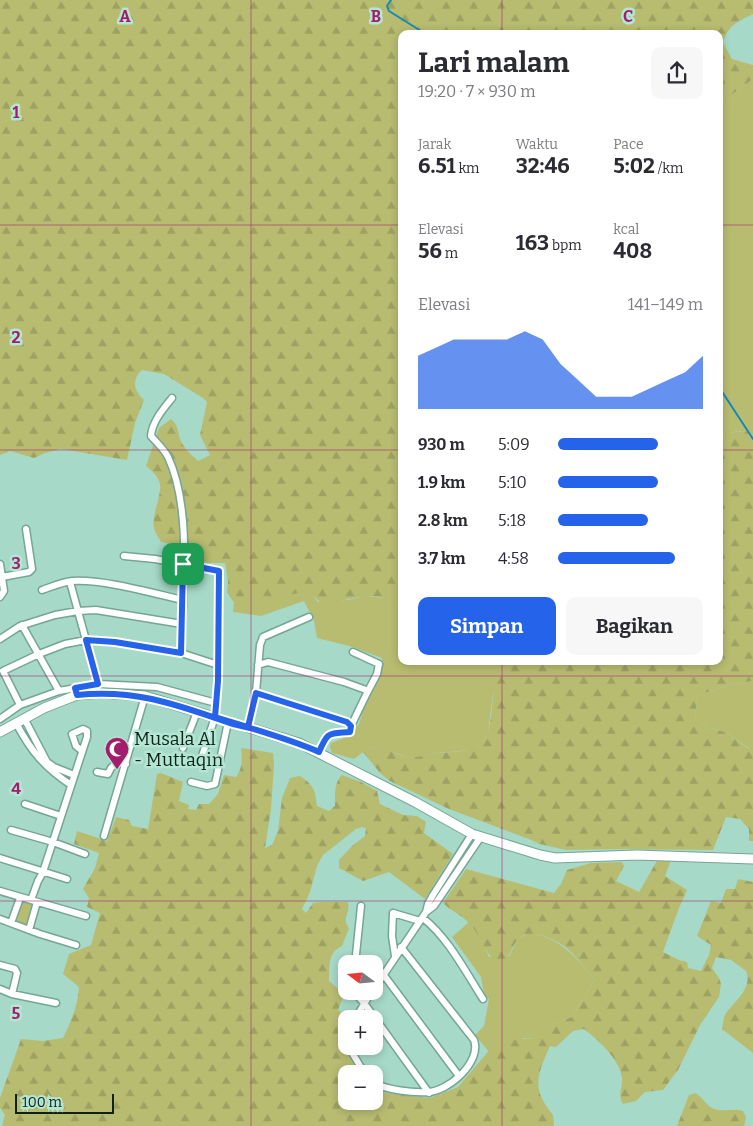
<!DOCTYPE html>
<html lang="id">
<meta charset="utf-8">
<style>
body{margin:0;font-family:Bitter,serif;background:#f7f7f7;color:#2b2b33;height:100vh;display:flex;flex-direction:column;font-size:19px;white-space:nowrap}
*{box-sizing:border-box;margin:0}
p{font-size:16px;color:#7c7c81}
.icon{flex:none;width:28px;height:28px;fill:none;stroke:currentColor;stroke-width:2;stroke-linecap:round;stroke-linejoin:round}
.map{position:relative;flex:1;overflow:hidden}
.drawer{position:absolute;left:398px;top:30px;width:325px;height:635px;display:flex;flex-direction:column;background:#fff;border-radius:10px;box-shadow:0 2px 8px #0003}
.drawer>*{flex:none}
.needle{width:32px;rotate:286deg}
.fabs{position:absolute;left:338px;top:955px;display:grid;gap:10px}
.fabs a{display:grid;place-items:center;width:45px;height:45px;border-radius:10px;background:#fff;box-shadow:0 2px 8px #0003;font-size:25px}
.scale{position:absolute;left:15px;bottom:12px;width:99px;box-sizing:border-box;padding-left:5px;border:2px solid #0e221b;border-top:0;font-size:14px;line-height:18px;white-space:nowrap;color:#0e221b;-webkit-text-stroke:4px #b3e7d4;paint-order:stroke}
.pin{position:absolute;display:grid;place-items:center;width:42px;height:42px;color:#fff;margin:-21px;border-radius:10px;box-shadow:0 2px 8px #0006}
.round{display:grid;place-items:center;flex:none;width:52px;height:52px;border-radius:10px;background:#f7f7f7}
.headline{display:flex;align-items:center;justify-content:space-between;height:85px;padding:0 20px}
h1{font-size:28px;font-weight:700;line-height:38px}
.stats{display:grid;grid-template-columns:repeat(3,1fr);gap:8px;height:85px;padding:5px 20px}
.stats div{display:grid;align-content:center}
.stats b{font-size:21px;font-weight:700}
.stats small{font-size:14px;font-weight:400}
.stats p{font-size:14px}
.chart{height:140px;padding:10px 20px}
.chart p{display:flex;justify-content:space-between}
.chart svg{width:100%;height:90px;margin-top:5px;fill:#2563eb;opacity:.7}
.action{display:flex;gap:10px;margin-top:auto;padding:10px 20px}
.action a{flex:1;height:58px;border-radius:10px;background:#2563eb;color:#fff;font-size:20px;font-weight:700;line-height:58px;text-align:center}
.action a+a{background:#f7f7f7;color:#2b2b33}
ul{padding:0 20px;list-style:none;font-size:16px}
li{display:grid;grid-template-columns:80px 60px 1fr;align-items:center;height:38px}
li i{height:12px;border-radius:6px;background:#2563eb}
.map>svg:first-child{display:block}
.grass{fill:#b8bc71}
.forest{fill:url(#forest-firs)}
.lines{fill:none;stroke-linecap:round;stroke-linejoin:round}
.stream{stroke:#1789b4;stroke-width:2}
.minor-casing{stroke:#75a695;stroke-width:9}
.secondary-casing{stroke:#75a695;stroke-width:11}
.minor{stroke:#fff;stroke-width:6}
.secondary{stroke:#fff;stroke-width:9}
.route-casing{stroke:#fff;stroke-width:10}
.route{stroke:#2563eb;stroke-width:6}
.grid{fill:none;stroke:#a21d6b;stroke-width:1;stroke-opacity:0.55}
.labels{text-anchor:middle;stroke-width:5;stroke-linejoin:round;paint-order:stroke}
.poi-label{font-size:18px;fill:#0e221b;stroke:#b3e7d4;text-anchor:start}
.grid-label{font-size:16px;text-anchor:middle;font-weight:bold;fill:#a21d6b;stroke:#b3e7d4;stroke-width:5;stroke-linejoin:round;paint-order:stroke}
</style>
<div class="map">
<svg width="753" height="1126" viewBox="0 0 753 1126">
<defs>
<pattern id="forest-firs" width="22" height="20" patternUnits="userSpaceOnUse" patternTransform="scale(1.25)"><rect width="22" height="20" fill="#b8bc71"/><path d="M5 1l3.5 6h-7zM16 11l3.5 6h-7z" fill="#9da161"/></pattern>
</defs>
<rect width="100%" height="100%" fill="#a6d9c7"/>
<!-- grass -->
<path class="grass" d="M 753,79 L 753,435 C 742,428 728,432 719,439 L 719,104 Z
M 254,592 L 276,597 L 296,592 L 310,592 L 318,602 L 348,600 L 365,596 L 386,598 L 394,601 L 401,607 L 401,661 L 523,661 L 507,662 L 493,695 L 488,732 L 483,743 L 473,750 L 436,753 L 419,757 L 407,757 L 376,746 L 363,752 L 354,759 L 332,753 L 330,747 L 331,743 L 342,739 L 359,724 L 369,690 L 378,675 L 382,658 L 349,646 L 317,638 L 314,621 L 304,601 L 261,616 L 233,612 L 234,603 L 242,596 Z
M 753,681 L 753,745 L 750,749 L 725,732 L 707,728 L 695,717 L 698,695 L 733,684 Z
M 23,900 L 34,904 L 27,926 L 15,922 Z
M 469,922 L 478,934 L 489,957 L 509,956 L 518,939 L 529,933 C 560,937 575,957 595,979 L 572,1017 L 535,1030 L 535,1039 L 524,1038 L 492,1047 L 489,1052 L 475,1035 L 484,1026 L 489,999 L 484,994 L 481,977 L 452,937 Z"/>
<!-- forest -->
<path class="forest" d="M 0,0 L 753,0 L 753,14 C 737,22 728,25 723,43 L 732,59 L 753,65 L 753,79 L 719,104 L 719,34 L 401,34 L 401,607 C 380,587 348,600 323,605 L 309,592 C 297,592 286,597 274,597 C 254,597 254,586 234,603 L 227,592 L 228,581 L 225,563 L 207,563 L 196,558 L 192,548 L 161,542 C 159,538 155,533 154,528 C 151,514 164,492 159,481 C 157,475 151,470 146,466 L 159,428 L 171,419 C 180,426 177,436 183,445 C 187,451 193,456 198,461 L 210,455 L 200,435 L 207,402 L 203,398 L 164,374 L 142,370 C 131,380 134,391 144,400 L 135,423 L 127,460 L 61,449 L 45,453 L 34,458 L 10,451 L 0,455 Z
M 746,431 L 753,435 L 753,681 L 733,684 L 698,695 L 695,717 L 707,728 L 725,732 L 749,749 L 753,745 L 753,841 L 749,841 L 749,829 L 740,819 L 726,817 L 713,850 L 623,849 L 563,850 L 566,850 L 531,842 L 539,843 L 449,809 L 390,781 L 380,773 L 363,752 L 376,746 C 387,748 396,755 408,757 C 419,758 428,754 438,753 C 479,750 487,753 492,708 C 494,689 495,676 507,662 L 719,661 L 719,439 L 726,433 Z
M 241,748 L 273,753 L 274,765 L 271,809 L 265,848 L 272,845 L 278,831 L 282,798 L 290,778 L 300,776 C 314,785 315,790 317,806 L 329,811 L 335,806 C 335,796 334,782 342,775 L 361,782 L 377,791 L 380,804 L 403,815 L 417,816 L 426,822 L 424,833 L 453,854 L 425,899 L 389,872 L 363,881 L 339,868 L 339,860 L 352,846 L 365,836 L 366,828 L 363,827 L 356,829 L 323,855 L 317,866 L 310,892 L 302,909 L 306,913 L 313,903 L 321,902 L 348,902 C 351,912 341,919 349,928 L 342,946 C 327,953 330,966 329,981 L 344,994 L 338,1010 L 347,1018 L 342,1039 L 354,1064 L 362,1074 L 346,1074 L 346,1101 L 374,1101 L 374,1086 L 385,1093 L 430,1098 L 458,1087 L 492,1047 C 503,1039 521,1038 534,1039 L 534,1030 L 572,1017 L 595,979 C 587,970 579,961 571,952 C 561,942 534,928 521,937 C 510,945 514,956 498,962 C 482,953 482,935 468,922 C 461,915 450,910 443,903 L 466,869 L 554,893 L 561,884 L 567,870 L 591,863 L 622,862 L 624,866 L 616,881 L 639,892 L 658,859 L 671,860 L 665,876 L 687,890 L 679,908 L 663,952 L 679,960 L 687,962 L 688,968 L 701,971 L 709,955 L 711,945 L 697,936 L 711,901 L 721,903 L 726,889 L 735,889 L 738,879 L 753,882 L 753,1053 L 722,1029 C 723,1024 723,1018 726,1013 C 735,1001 753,988 746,971 L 731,960 L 716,957 L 712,968 L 719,978 L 721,984 L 719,997 L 700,1025 L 678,1070 L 663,1090 L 645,1092 L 636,1101 L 623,1104 C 617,1095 623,1088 622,1078 C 620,1059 597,1039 584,1029 L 573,1031 L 556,1047 L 550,1046 C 537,1075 531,1089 553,1115 L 554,1126 L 2,1126 L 5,1115 L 0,1108 L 0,1098 L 21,1039 L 43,1041 L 63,1038 C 71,1022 78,1005 79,987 L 63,974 L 69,954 L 91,945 L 100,913 L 87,907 L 89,898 L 83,889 L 95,868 L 99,853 L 74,844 L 77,831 L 107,841 L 116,817 L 129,820 L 132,826 L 148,829 L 157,774 L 161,773 L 183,782 L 179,801 L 189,805 L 188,809 L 196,810 L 199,804 L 209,804 L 218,794 L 224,775 L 236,777 C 243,768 242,758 241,748 Z
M 695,1093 C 703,1097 706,1106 714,1109 C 724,1112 734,1108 743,1111 L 746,1117 L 744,1126 L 677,1126 L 689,1095 Z"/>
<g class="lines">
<!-- stream -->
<path class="stream" d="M 391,0 L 387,6 L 389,11 L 421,31 L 423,34
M 719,387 L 753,439"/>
<defs>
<path id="minor" d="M 172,398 C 163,409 152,422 151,436 C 157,443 164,449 168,457 C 193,510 182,595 181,653
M 124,556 L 155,559 L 219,571 L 218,681 L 215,717 L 200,762
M 0,564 L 4,591 L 0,597
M 2,577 L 29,572 L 32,569 L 26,529
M 70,582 L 98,684
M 42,590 C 51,587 62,582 72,581 C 103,579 152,593 183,600
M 22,625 L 59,691
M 0,639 L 20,626 L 55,615 L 78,611 L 96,610 L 182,624
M 353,652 L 379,664 L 377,674 L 367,693
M 258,665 L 268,662 L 344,682 L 366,690 L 367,693 L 351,726
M 256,693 L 260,645 L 263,637 L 309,617
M 20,705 L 3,671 L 39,654 L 65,644 L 86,640 L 115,642 L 181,653 L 218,665
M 24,718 L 47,762 L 54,767 L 74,775
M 0,719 L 20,705 L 59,691 L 98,684 L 157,687 L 216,703
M 16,723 C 31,751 44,767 71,785
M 248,727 L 256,693 L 347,722 L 351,726 L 350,732 C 328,734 328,731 319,752
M 183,748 L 197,712
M 97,772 L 108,774 L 111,768 L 116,763 L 126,764
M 191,782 L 207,786 L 215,784 L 228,722
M 25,804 L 61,816
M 11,830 L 53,842 L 85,854
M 104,836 L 145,696
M 0,858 L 67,879
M 0,891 L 86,916
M 31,900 L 38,881 L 43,872 L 87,737 L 87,731 L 83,729 L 72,734 L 76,746 L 81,750
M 426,912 L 428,904 L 433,895 L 472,834
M 423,918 C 449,939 465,971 483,999
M 0,919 L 40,934 L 76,945
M 11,923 L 20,898
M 29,930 L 37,902
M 395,956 L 392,936 L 393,913 L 420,921
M 355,964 L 361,906
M 0,965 L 15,969 L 17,973 L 12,994
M 383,974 L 459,1076
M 0,989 L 12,994 L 56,1003
M 374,989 L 420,921 L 426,912 L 434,906 L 480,838
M 353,991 L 364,1003 L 429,1093
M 355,1019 L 372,991
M 346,1035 L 346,1041
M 348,1046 L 365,1074
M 374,1083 C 387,1090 413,1093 427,1092 C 448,1092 482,1062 474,1040 L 401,947"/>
<path id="secondary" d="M 0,732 L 44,708 L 77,695 L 100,693 L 145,696 L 299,743 L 415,802 L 472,834 L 540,855 L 555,858 L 637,855 L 753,859"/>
</defs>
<!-- minor casing -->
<use href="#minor" class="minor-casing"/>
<!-- secondary casing -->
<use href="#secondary" class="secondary-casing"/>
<!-- minor -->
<use href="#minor" class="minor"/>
<!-- secondary -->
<use href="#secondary" class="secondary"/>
</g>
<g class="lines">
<defs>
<path id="route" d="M 183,564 L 181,653 L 115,642 L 86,640 L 98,684 L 75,688 L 77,695 C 134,689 175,704 227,722 C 234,725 242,726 250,728 C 273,735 296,742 319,752 C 328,731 328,734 350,732 L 351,726 L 347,722 L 256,693 L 248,727 L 215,717 L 218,681 L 219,571 L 183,564"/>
</defs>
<!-- route casing -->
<use href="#route" class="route-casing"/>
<!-- route -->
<use href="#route" class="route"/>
</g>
<!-- grid -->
<path class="grid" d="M 251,0 L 251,1126M 502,0 L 502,34M 0,225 L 401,225M 719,225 L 753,225M 0,450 L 401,450M 719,450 L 753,450M 502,661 L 502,1126M 0,676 L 753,676M 0,901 L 753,901"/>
<!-- icons -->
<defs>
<symbol id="mosque-pin" viewBox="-11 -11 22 30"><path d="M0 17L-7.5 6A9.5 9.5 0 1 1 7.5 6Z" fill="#a21d6b" stroke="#b3e7d4"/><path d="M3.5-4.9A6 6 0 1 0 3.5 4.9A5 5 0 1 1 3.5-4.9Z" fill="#fff"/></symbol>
</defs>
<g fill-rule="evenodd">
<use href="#mosque-pin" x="103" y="735" width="28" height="38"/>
</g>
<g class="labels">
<!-- poi labels -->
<g class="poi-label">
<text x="134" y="745">Musala Al<tspan x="134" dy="21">- Muttaqin</tspan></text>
</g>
</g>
<g class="grid-label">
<text x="125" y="22">A</text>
<text x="376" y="22">B</text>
<text x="628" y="22">C</text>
<text x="16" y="118">1</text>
<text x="16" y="343">2</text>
<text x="16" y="569">3</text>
<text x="16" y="794">4</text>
<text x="16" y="1019">5</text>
</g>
</svg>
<div class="fabs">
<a><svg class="needle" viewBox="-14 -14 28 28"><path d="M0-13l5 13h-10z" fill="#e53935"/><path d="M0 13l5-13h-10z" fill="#7c7c81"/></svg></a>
<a>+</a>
<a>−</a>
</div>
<div class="scale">100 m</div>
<div class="pin" style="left:183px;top:564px;background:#1e9e55"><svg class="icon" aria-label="arrive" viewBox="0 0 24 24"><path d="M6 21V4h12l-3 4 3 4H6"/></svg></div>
<section class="drawer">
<div class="headline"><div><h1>Lari malam</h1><p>19:20 · 7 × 930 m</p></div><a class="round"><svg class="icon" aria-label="share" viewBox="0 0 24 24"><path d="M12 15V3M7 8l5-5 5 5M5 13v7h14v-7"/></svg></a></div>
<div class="stats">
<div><p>Jarak</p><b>6.51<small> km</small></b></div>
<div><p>Waktu</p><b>32:46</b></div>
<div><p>Pace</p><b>5:02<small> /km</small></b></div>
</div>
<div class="stats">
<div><p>Elevasi</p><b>56<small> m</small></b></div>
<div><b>163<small> bpm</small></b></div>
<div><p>kcal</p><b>408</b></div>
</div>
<div class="chart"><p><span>Elevasi</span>141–149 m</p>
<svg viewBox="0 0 160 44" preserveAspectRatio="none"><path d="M0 44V18L10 14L20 10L30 10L40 10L50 10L60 6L70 10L80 22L90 30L100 38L110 38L120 38L130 34L140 30L150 26L160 18V44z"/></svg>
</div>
<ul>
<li><b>930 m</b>5:09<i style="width:69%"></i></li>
<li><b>1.9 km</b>5:10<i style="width:69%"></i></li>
<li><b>2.8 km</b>5:18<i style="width:62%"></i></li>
<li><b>3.7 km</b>4:58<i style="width:81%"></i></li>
</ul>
<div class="action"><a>Simpan</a><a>Bagikan</a></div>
</section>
</div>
